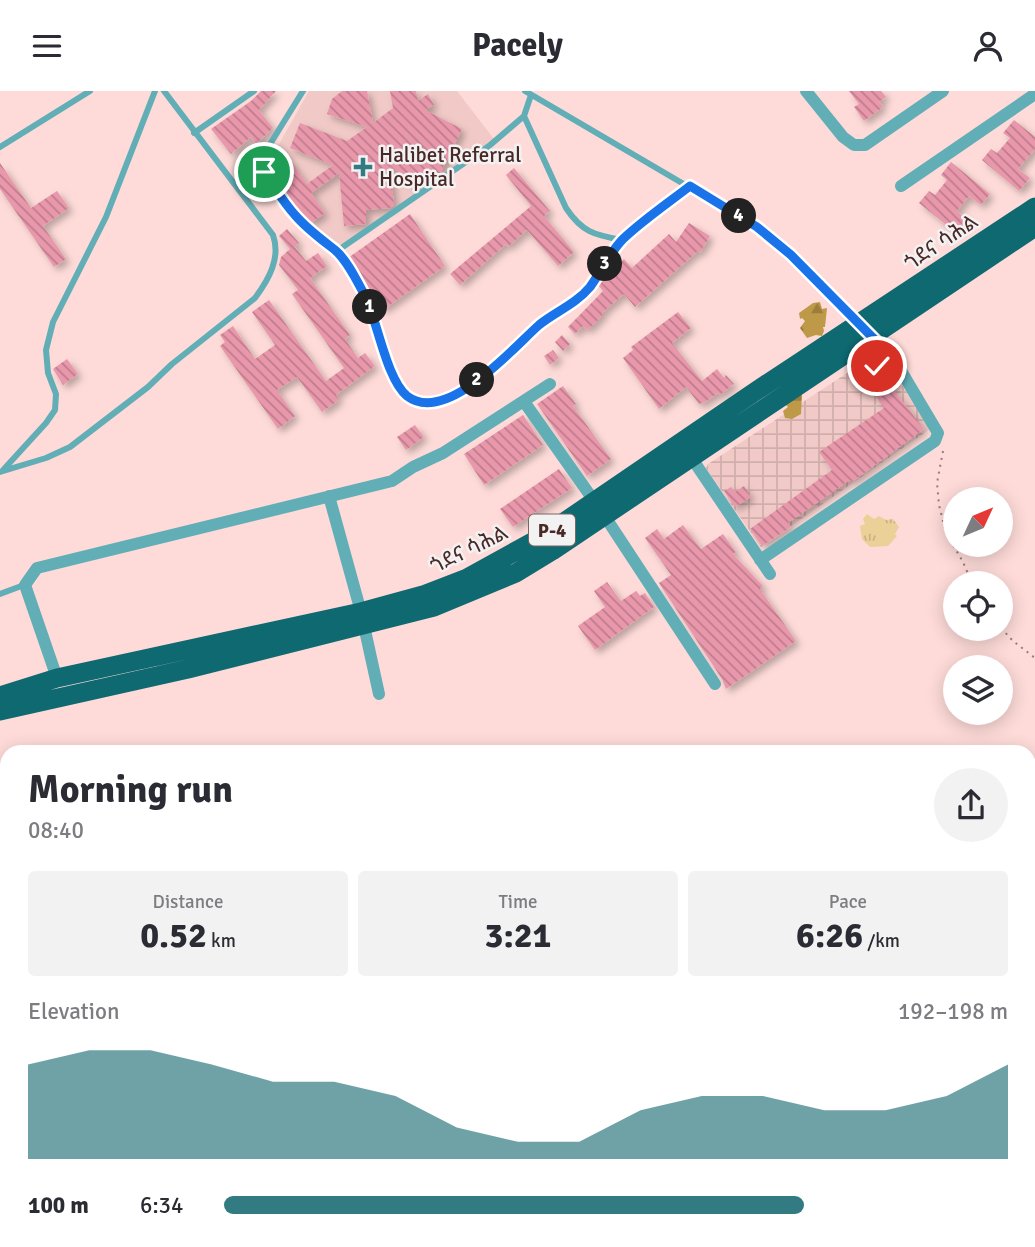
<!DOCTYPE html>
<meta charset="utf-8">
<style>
body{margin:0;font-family:Signika,"Noto Sans Ethiopic",sans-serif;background:#f2f2f3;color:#2b2b33;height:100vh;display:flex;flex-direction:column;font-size:26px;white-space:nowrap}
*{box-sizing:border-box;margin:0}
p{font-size:23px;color:#7c7c81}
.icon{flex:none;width:38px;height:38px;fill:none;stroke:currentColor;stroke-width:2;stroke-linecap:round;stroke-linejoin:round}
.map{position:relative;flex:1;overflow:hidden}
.sheet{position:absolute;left:0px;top:654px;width:1036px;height:502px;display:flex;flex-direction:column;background:#fff;border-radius:21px 21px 0 0;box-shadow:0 4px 18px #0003}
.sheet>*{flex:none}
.needle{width:46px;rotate:46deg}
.controls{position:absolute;left:943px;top:396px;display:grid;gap:14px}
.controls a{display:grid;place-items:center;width:70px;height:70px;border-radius:50%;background:#fff;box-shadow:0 4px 18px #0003;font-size:35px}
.pin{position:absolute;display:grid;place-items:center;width:60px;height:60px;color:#fff;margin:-30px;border:4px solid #fff;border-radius:50%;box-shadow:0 2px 7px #0007}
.km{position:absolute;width:35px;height:35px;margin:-18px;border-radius:50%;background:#222;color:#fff;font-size:19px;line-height:35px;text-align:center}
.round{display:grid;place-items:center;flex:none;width:74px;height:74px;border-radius:37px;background:#f2f2f3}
.head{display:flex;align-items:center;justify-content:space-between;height:119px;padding:0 28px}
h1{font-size:38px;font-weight:700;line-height:52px}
.metrics{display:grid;grid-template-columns:repeat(3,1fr);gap:10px;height:119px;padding:7px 28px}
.metrics div{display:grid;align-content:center;border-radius:7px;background:#f2f2f3;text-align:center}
.metrics b{font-size:35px;font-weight:700}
.metrics small{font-size:19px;font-weight:400}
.metrics p{font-size:19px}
.chart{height:196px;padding:14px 28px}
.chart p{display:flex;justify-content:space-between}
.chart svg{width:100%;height:126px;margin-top:7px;fill:#337b82;opacity:.7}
ul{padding:0 28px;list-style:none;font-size:23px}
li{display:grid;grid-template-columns:112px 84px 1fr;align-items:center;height:52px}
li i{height:18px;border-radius:9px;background:#337b82}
header{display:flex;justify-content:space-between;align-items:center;height:91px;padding:0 28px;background:#fff;font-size:32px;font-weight:700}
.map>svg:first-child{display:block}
.built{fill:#f1cac7}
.industrial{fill:url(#industrial-grid)}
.grass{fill:url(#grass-tufts)}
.forest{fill:url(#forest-firs)}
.building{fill:url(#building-back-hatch);filter:url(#shadow)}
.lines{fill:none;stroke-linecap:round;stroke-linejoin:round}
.path{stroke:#9b7a77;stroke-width:2;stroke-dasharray:2 5;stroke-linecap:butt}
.service{stroke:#62aeb6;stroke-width:6}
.minor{stroke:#62aeb6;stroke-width:12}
.tertiary{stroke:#62aeb6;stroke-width:16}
.trunk{stroke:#0e6971;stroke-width:19}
.route-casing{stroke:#fff;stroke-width:14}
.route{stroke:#1a73e8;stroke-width:9}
.poi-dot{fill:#337b82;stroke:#f2f2f2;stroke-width:2.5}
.labels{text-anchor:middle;stroke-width:5;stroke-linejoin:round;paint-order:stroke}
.shield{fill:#f2f2f2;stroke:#7c6563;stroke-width:2}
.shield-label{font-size:19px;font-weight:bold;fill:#492826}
.poi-label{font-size:21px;fill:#492826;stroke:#f2f2f2;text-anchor:start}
.street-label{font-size:21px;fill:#492826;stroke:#f2f2f2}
</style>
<header><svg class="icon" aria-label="menu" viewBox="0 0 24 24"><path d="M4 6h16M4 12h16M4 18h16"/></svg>Pacely<svg class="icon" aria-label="person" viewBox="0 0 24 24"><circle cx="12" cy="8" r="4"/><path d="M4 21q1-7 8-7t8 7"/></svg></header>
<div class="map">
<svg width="1035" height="1156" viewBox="0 0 1035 1156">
<defs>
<pattern id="industrial-grid" width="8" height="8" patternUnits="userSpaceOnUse" patternTransform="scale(1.75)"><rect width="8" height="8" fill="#f1cac7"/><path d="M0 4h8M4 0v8" fill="none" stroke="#d0aeab"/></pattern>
<pattern id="grass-tufts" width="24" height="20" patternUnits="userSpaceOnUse" patternTransform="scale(1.75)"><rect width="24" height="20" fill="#ebd098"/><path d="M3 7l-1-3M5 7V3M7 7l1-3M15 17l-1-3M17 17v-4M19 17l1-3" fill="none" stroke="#cbb383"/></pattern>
<pattern id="forest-firs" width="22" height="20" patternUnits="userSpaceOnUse" patternTransform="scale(1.75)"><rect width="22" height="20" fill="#be9948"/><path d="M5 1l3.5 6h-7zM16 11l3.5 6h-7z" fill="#9c7d3c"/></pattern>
<pattern id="building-back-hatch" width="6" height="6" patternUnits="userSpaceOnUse" patternTransform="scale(1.75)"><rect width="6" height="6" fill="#e998ac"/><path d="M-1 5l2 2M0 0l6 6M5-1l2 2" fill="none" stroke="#bf7c8c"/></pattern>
<filter id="shadow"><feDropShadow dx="4" dy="4" stdDeviation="3.5" flood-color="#0004"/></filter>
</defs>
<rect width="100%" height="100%" fill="#fedbd8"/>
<!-- built -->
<path class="built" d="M 309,0 L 457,0 L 494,48 L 341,154 L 311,135 L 274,83 L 270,69 Z"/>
<!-- industrial -->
<path class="industrial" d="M 870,267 L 871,273 L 882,275 L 887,273 L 931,335 L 930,338 L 761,456 L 711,385 L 706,377 L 708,373 Z
M 293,1150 L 645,1150 L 646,1156 L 294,1156 Z"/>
<!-- grass -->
<path class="grass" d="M 867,423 L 874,428 L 879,425 L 886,429 L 893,428 L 899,436 L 895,443 L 897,445 L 888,455 L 870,456 L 862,448 L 860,435 L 865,433 L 863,428 Z"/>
<!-- forest -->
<path class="forest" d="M 820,211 L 822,218 L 827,217 L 825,236 L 823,236 L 824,240 L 822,245 L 816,244 L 807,247 L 800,237 L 805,230 L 802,227 L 800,228 L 799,222 L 813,212 Z
M 802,303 L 801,323 L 792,328 L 785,327 L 783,320 L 788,316 L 785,313 Z"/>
<!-- building -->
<path class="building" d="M 261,0 L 276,0 L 259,19 L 273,37 L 256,53 L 251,46 L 231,63 L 211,38 L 251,10 Z
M 342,0 L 367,0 L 373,32 L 393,17 L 390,0 L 416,0 L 418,10 L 428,3 L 434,14 L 425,19 L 462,38 L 441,81 L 435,85 L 428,82 L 416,97 L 390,75 L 394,114 L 390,117 L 366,119 L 366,133 L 344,135 L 339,82 L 311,102 L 325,122 L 311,132 L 297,118 L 272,84 L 291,70 L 307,93 L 333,74 L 290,57 L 300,32 L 347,50 L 367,36 L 327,23 L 332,8 Z
M 849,0 L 881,0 L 886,6 L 879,11 L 883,16 L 864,30 L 854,16 L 859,13 Z
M 1014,29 L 1035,46 L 1035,58 L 1018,78 L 1030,87 L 1019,100 L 982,69 L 991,58 L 997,62 L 1010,47 L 1003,42 Z
M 951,71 L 990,103 L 981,114 L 969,105 L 957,120 L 966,128 L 955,141 L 919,112 L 929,100 L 935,104 L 947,89 L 941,84 Z
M 0,72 L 31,117 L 57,100 L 69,117 L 43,135 L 66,168 L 54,176 L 0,98 Z
M 514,77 L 550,120 L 544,125 L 574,161 L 558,175 L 527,139 L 508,156 L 506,153 L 460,194 L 450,183 L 531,115 L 506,84 Z
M 410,123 L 445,175 L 383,219 L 348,167 Z
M 689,132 L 710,145 L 700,162 L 698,160 L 635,216 L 624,203 L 602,222 L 603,224 L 588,239 L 583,235 L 575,243 L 568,236 L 603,200 L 598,194 L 624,168 L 632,177 L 669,143 L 676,151 Z
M 287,138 L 299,152 L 295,156 L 306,170 L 318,162 L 327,175 L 310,187 L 350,244 L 345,248 L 358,267 L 365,262 L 375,275 L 336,304 L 339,309 L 322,321 L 297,286 L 277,299 L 295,325 L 278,338 L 220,255 L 225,251 L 220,244 L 233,235 L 255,268 L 275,254 L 252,221 L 269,209 L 326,290 L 344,277 L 292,203 L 298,199 L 279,174 L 281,166 L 290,158 L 279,145 Z
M 678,221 L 691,237 L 672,252 L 702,290 L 717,278 L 724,287 L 726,284 L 734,293 L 720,304 L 718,302 L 705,311 L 699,313 L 686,296 L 659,318 L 623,267 L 633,259 L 631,256 Z
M 562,244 L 570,253 L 563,260 L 555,251 Z
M 553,259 L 559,267 L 550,274 L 544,265 Z
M 67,268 L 78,283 L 63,294 L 53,278 Z
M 890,294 L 924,338 L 852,391 L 850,389 L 788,432 L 791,436 L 762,455 L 750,438 L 832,379 L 819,361 L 884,317 L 875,304 Z
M 563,295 L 576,313 L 573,315 L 611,368 L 587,385 L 537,313 Z
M 523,324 L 543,354 L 484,394 L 464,363 Z
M 415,334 L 424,346 L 406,359 L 397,346 Z
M 559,378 L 572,397 L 513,436 L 500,418 Z
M 744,395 L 751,406 L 735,416 L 724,400 L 731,396 L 735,401 Z
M 683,434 L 701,458 L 723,443 L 736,461 L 733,463 L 763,495 L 760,498 L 796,550 L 726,598 L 722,588 L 659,492 L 671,484 L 645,447 L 657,438 L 664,448 Z
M 607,491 L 621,510 L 636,500 L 640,505 L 645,502 L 654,516 L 595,559 L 578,535 L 605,516 L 594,500 Z"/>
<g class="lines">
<!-- path -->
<path class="path" d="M 943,360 L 937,392 L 939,414 L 946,442 L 963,471 L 972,492
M 1001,537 L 1013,550 L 1035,567"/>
<!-- service -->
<path class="service" d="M 303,0 L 262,66 L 261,74 C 273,105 309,142 337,160 L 489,55 L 524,25 L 566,117 C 582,141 594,144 622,149
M 525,0 L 757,136
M 524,25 L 531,4
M 194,42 L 254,0
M 0,56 L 90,0
M 337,160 L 369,213 L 374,236 L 397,292 L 405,303 L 415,310 L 431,310 L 455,306 L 512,262 L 540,233 L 579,207 L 589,196 L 622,149 L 690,95
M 4,378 L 46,332 L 55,319 L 56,303 L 48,282 L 46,259 L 53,231 L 106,126 L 155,0
M 0,381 L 46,367 L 70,356 L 148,296 L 172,273 L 255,207 C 269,188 281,167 273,144 L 164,0
M 0,503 L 24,494
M 438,1150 L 455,1156"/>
<!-- minor -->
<path class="minor" d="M 806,0 L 843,46 L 854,54 L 865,54 L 943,0
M 901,95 L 1035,3
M 757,136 L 791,164 L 883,257 L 897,273 L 938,342 L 935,350 L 760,469
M 877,275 L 883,257
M 525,312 L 604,424 L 715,593
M 691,366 L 770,483
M 329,405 L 361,521 L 379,603
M 57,587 L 25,494 L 37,477 L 392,390 L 413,376 L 443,362 L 550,293"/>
<!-- tertiary -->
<path class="tertiary" d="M 0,739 L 7,772
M 2,1156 L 7,1143"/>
<!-- trunk -->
<path class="trunk" d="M 0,605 L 57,587 L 361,521 L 423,504 L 467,487 L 545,444 L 753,302 L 1035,116
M 0,620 L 188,578 L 434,516 L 516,482 L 552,460 L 1035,136"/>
</g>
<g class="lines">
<defs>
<path id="route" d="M 264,81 C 274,95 283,111 295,124 C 307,138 321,148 335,159 C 347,169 357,190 364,203 C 377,227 386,288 407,305 C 446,335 513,257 539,234 C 555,221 576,213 590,196 C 601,181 610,161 623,148 C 643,129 668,112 690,95 L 757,136 L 791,164 L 883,257 L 877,275"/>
</defs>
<!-- route casing -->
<use href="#route" class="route-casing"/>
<!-- route -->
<use href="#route" class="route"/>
</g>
<!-- markers -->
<path class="poi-dot" d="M359.5 65.5h7v7h7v7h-7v7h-7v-7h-7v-7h7z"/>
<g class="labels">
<!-- shield labels -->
<rect class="shield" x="529" y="423.5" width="46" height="31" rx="5"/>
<g class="shield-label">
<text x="552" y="446">P-4</text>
</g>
<!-- poi labels -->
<g class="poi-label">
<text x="379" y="71">Halibet Referral<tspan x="379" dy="24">Hospital</tspan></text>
</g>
<!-- street labels -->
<g class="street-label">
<text transform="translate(941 151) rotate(-34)" y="7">ጎደና ሳሕል</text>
<text transform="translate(469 458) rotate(-26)" y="7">ጎደና ሳሕል</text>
</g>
</g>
</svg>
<div class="controls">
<a><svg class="needle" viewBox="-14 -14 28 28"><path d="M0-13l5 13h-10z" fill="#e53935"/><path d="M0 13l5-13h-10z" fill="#7c7c81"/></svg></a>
<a><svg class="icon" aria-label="locate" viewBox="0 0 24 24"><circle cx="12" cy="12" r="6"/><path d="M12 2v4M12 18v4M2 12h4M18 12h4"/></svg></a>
<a><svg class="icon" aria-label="layers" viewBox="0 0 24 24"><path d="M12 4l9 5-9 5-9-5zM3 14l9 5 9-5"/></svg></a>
</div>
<div class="pin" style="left:264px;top:81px;background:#1e9e55"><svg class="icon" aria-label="arrive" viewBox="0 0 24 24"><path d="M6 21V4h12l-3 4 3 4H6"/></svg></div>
<div class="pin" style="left:877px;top:275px;background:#d93025"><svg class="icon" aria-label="check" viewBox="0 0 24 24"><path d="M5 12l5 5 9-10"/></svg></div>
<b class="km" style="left:370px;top:216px">1</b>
<b class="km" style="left:477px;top:289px">2</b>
<b class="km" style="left:605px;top:173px">3</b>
<b class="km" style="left:739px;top:125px">4</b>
<section class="sheet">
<div class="head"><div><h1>Morning run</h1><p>08:40</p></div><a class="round"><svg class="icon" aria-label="share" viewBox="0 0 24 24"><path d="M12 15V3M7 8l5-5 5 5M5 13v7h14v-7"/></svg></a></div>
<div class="metrics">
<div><p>Distance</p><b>0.52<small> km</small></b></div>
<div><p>Time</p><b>3:21</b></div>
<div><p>Pace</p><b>6:26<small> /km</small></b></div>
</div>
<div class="chart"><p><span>Elevation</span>192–198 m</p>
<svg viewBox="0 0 160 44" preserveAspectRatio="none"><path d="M0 44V11L10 6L20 6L30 11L40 17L50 17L60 22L70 33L80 38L90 38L100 27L110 22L120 22L130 27L140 27L150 22L160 11V44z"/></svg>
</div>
<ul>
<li><b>100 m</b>6:34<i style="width:74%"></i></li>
</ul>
</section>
</div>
